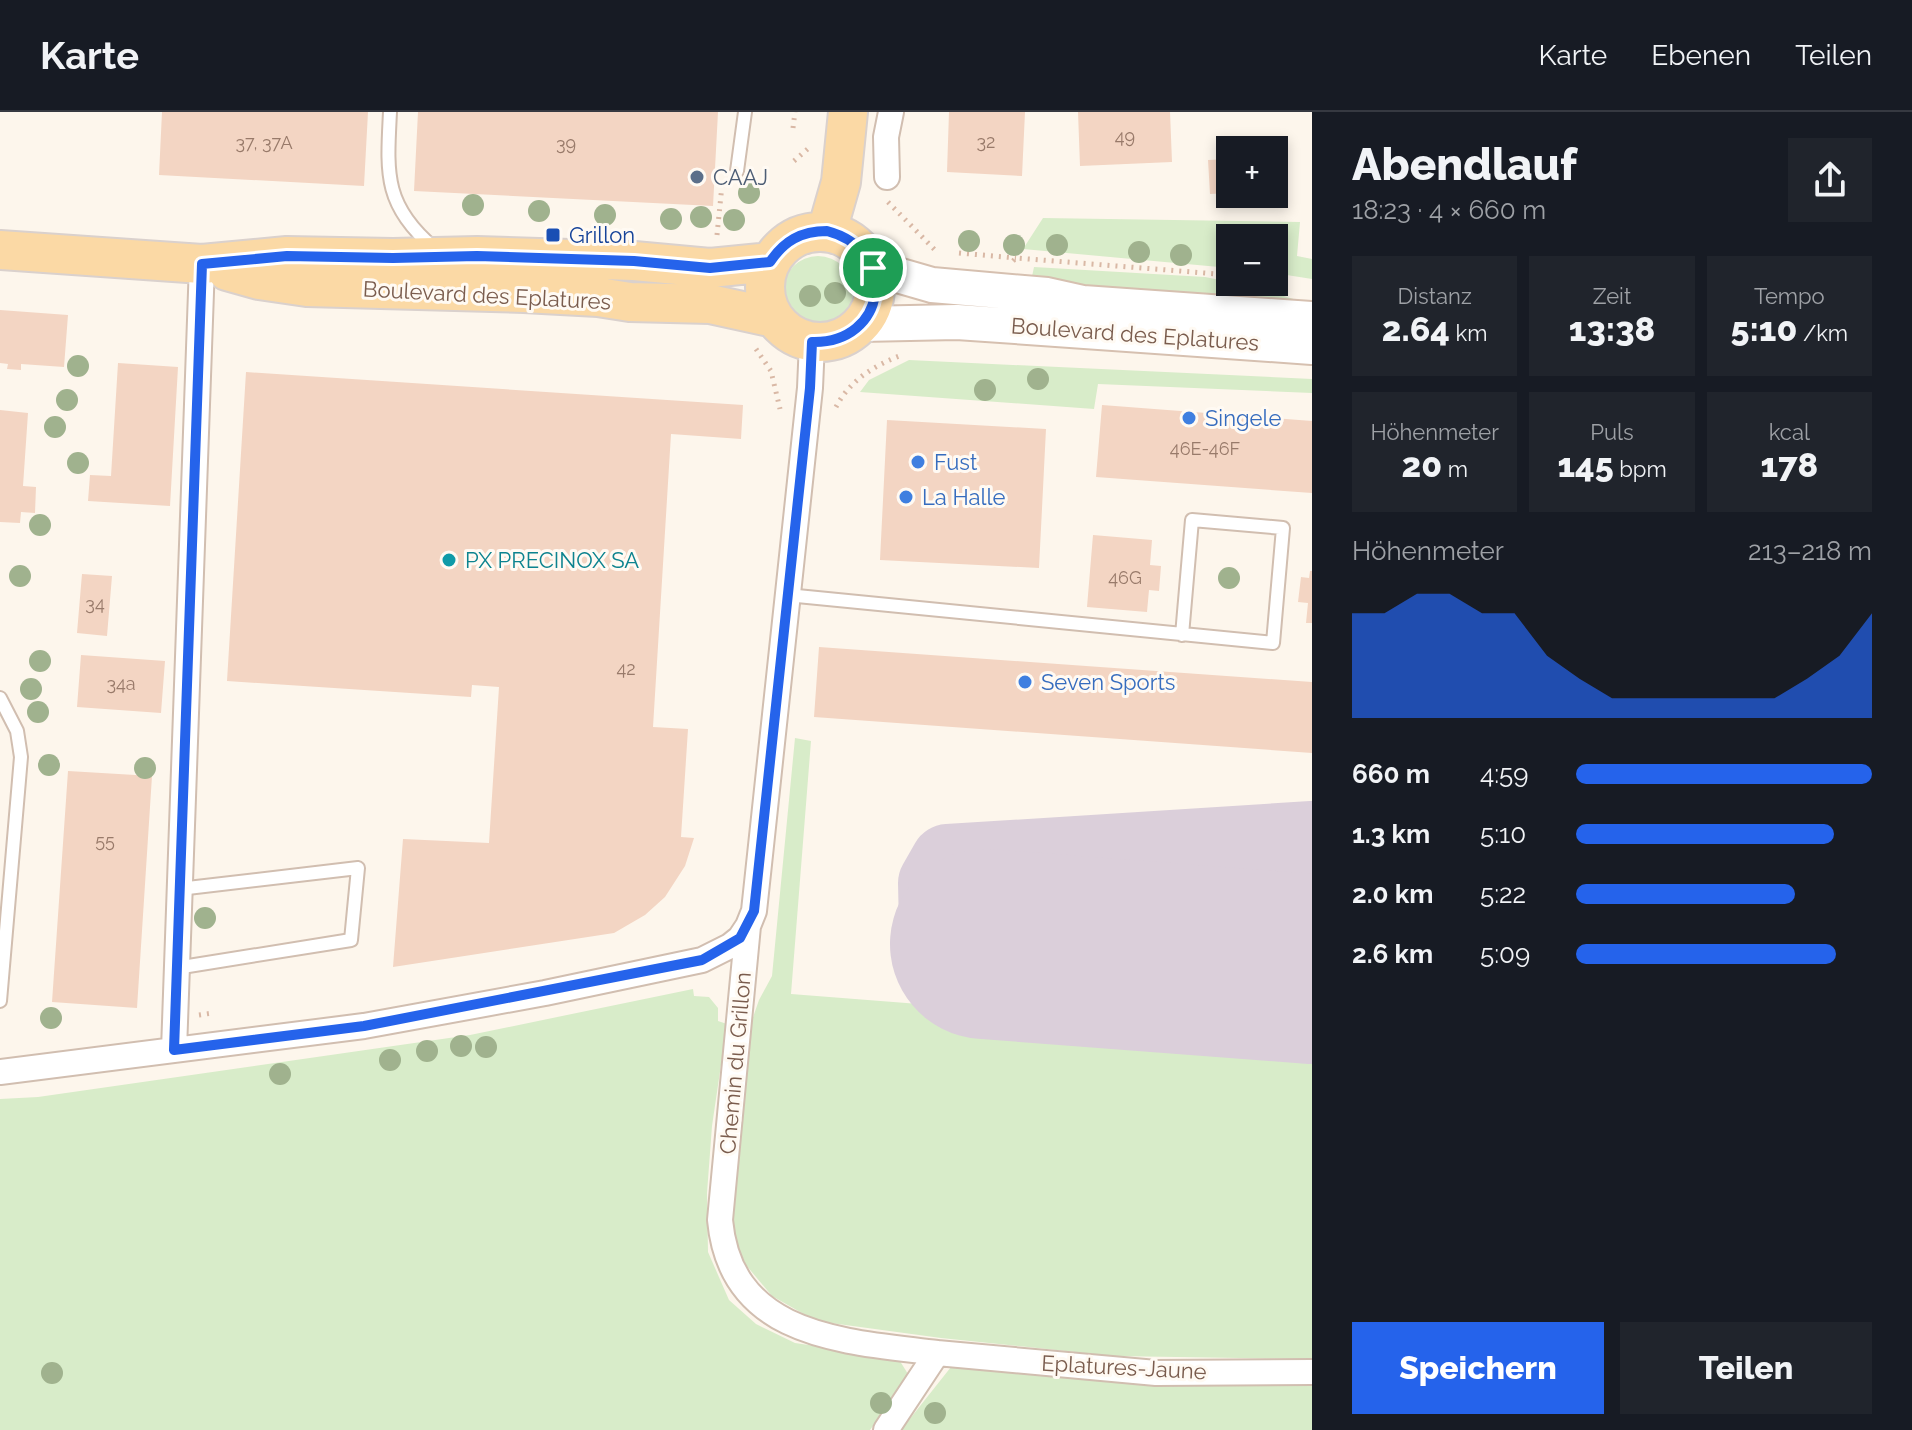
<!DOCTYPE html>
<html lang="de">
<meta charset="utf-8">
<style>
body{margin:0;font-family:Raleway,sans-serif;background:#20242c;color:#f1f3f6;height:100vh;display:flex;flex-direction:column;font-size:30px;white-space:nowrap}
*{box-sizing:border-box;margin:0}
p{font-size:26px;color:#9ea1a6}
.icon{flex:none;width:44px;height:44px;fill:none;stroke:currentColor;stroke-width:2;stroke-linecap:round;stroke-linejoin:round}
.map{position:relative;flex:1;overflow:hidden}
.drawer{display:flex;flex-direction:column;background:#171b24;width:600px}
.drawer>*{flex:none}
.tools{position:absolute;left:1216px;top:24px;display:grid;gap:16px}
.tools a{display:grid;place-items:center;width:72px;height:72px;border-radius:0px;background:#171b24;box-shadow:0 4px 12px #0003;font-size:40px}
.pin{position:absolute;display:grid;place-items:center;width:68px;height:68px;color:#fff;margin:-34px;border:4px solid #fff;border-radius:50%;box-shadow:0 2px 8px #0007}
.round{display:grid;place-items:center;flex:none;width:84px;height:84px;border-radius:0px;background:#20242c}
.overview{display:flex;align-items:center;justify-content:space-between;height:136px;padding:0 40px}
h1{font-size:44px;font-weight:800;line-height:60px}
.metrics{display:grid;grid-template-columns:repeat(3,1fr);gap:12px;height:136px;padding:8px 40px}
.metrics div{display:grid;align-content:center;border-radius:0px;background:#20242c;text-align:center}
.metrics b{font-size:34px;font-weight:800}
.metrics small{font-size:22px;font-weight:400}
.metrics p{font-size:22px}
.chart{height:224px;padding:16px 40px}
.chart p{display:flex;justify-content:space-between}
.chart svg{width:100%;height:144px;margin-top:8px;fill:#2563eb;opacity:.7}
.action{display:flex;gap:16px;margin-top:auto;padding:16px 40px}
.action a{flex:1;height:92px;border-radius:0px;background:#2563eb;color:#fff;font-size:32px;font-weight:800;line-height:92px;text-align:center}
.action a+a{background:#20242c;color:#f1f3f6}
ul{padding:0 40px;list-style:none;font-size:26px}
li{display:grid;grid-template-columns:128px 96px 1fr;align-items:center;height:60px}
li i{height:20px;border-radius:10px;background:#2563eb}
header{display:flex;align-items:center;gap:48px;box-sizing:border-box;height:112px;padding:0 40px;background:#171b24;border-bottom:2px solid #363941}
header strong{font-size:38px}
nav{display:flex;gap:44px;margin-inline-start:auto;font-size:28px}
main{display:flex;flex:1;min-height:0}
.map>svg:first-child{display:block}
.green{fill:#d8ecc9}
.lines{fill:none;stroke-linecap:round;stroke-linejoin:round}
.taxiway{stroke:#dbcfda;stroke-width:76}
.runway{stroke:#dbcfda;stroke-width:190}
.building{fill:#f3d5c3}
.lane-casing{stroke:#d1beb0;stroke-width:16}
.street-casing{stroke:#d1beb0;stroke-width:28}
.secondary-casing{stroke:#d6c0b0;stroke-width:38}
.primary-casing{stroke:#dad1cd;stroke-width:42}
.path{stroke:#d9b8a5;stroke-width:5;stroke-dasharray:2 6;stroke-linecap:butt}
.lane{stroke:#fff;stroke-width:12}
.street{stroke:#fff;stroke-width:24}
.secondary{stroke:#fff;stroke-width:34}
.primary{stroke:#fbd9a5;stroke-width:38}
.tree{fill:#a0b28e}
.route-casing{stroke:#fff;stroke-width:16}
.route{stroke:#2563eb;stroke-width:10}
.service-dot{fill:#5c6f8a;stroke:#fffaf3;stroke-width:3}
.transit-dot{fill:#1a4fb4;stroke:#fffaf3;stroke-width:3}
.shop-dot{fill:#3f7fe0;stroke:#fffaf3;stroke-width:3}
.culture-dot{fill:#0f9aa8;stroke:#fffaf3;stroke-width:3}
.labels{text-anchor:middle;stroke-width:6;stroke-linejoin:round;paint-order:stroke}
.number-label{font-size:18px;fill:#987a6a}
.service-label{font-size:22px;fill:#4e5e75;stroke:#fffaf3;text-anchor:start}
.transit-label{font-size:22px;fill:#164399;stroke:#fffaf3;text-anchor:start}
.street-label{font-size:22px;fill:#7a5c4d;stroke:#fffaf3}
.shop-label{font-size:22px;fill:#366cbe;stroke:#fffaf3;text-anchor:start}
.culture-label{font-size:22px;fill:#0d838f;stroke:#fffaf3;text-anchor:start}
</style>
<header>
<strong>Karte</strong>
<nav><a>Karte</a><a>Ebenen</a><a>Teilen</a></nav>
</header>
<main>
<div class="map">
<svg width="1312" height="1318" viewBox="0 0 1312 1318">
<rect width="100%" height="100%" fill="#fdf6ec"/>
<!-- green -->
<path class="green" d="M 1043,106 L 1300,110 L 1297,144 L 1312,147 L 1312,167 L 1274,161 L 1274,126 L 1230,126 L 1230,156 L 1023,137 Z
M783 179a35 35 0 1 1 70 0a35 35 0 1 1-70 0Z
M 1034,155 L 1205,165 L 1255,175 L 1306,191 L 1030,174 Z
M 909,248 L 1312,267 L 1312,281 L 1098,272 L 1094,297 L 860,280 L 869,268 Z
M 795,626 L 811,629 L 791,882 L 1312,923 L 1312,1247 L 1113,1244 L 941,1226 L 816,1209 L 772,1184 L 746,1153 L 730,1116 L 750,914 L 759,888 L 772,864 Z
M 693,877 L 694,884 L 709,885 L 718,896 L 718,909 L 727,912 L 712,1014 L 707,1081 L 708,1140 L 729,1188 L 756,1212 L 795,1231 L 898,1246 L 908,1262 L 902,1274 L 870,1318 L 0,1318 L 0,987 L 38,985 L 470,923 Z
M 951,1255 L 1101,1267 L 1312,1267 L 1312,1318 L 901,1318 Z"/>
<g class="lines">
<!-- taxiway -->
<path class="taxiway" d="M 985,832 L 937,815 L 936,771 L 948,750 L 1312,727"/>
<!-- runway -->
<path class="runway" d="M 985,832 L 1312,857"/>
</g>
<!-- building -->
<path class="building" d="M 162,0 L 368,0 L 364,74 L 159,63 Z
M 418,0 L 718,0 L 713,94 L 414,79 Z
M 949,0 L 1025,0 L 1022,64 L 947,60 Z
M 1078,0 L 1170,0 L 1172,50 L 1080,54 Z
M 1230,47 L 1230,81 L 1210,82 L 1208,48 Z
M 0,198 L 68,203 L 64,255 L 21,252 L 21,258 L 7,257 L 8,252 L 0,251 Z
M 118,251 L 178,255 L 170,394 L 88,389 L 90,363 L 111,364 Z
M 246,260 L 743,293 L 741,327 L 671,322 L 653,615 L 688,617 L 681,725 L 694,726 L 685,754 L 665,785 L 645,803 L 614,821 L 393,855 L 403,727 L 489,731 L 499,575 L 472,573 L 471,585 L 227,569 Z
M 1102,293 L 1312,309 L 1312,381 L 1096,365 Z
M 0,298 L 28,301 L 23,374 L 36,375 L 35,401 L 21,400 L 20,411 L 0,410 Z
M 887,308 L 1046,317 L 1039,456 L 880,448 Z
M 1093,423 L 1152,428 L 1150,453 L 1161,454 L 1159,479 L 1149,478 L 1147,500 L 1087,495 Z
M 1310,459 L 1312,459 L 1312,511 L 1306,511 L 1308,491 L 1298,490 L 1301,465 L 1309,466 Z
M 82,462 L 112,464 L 107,524 L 77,521 Z
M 819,535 L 1312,570 L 1312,641 L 814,605 Z
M 81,543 L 165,549 L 161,601 L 77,595 Z
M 68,659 L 152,664 L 137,896 L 52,890 Z"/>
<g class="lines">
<defs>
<path id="lane" d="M 390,0 C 387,60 383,93 434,136
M 737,59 L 745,0
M 787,483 L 1273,531 L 1283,416 L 1192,408 L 1182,523
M 0,586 L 17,619 L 21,645 L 0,889
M 176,856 L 351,828 L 358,756 L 179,777"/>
<path id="street" d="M 887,65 L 886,25 L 891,0
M 812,230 L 810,276 L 754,799 L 748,814 L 720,1108 C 731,1226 844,1229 937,1241 L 886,1318
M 174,938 L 202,152
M 0,960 L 364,914 L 545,881 L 702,848 L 730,834 L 740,826 L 748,814
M 937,1241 L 1156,1261 L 1312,1260"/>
<path id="secondary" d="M 873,156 L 932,173 L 1047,183 L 1083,191 L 1312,207
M 862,212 L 957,210 L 1312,235"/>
<path id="primary" d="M 827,119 L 841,70 L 848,0
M765 175a55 55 0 1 1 110 0a55 55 0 1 1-110 0Z
M 0,138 L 202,152 L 287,144 L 393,146 L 477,144 L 634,149 L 710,156 L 770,150
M 227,159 L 259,168 L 307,175 L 524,181 L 598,185 L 630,190 L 710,192 L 774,206"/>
</defs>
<!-- lane casing -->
<use href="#lane" class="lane-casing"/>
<!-- street casing -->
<use href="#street" class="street-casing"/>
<!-- secondary casing -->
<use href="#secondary" class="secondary-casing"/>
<!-- primary casing -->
<use href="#primary" class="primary-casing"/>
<!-- path -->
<path class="path" d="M 793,16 L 795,0
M 794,49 L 810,35
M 888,90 L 937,140
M 717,123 L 722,73 L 726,73
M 959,141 L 1016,146
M 1013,149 L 1016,146 L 1230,163
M 756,237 L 771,259 L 780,297
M 836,295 C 850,268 875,253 902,243
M 199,903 L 213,901"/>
<!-- lane -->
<use href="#lane" class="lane"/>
<!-- street -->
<use href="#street" class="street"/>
<!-- secondary -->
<use href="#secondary" class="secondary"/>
<!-- primary -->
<use href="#primary" class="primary"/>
</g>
<!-- trees -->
<g class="tree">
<circle cx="749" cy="81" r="11"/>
<circle cx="473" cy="93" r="11"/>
<circle cx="539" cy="99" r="11"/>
<circle cx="605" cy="103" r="11"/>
<circle cx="701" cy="105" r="11"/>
<circle cx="671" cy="107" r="11"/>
<circle cx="734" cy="108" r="11"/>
<circle cx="969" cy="129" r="11"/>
<circle cx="1014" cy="133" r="11"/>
<circle cx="1057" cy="133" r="11"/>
<circle cx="1139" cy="140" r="11"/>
<circle cx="1181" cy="143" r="11"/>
<circle cx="835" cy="181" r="11"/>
<circle cx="810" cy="184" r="11"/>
<circle cx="78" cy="254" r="11"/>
<circle cx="1038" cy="267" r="11"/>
<circle cx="985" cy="278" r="11"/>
<circle cx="67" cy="288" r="11"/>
<circle cx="55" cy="315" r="11"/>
<circle cx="78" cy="351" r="11"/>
<circle cx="40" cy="413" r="11"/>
<circle cx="20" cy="464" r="11"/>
<circle cx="1229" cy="466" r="11"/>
<circle cx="40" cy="549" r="11"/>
<circle cx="31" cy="577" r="11"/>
<circle cx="38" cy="600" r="11"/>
<circle cx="49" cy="653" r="11"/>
<circle cx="145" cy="656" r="11"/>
<circle cx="205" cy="806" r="11"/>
<circle cx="51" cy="906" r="11"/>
<circle cx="461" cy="934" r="11"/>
<circle cx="486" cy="935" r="11"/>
<circle cx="427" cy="939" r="11"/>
<circle cx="390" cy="948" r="11"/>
<circle cx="280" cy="962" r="11"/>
<circle cx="52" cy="1261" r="11"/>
<circle cx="881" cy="1291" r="11"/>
<circle cx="935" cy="1301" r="11"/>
</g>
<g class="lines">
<defs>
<path id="route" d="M 827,119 C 900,138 887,232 812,230 L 810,276 L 754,799 L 740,826 L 702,848 L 364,914 L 174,938 L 202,152 L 287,144 L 393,146 L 477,144 L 634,149 L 710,156 L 770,150 C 784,129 801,119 827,119 Z"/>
</defs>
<!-- route casing -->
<use href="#route" class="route-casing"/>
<!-- route -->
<use href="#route" class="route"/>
</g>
<!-- markers -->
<circle class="service-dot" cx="697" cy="65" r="8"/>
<rect class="transit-dot" x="545" y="115" width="16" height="16" rx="4"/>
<g class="shop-dot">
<circle cx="1189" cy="306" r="8"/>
<circle cx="918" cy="350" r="8"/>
<circle cx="906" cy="385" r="8"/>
<circle cx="1025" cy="570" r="8"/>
</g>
<circle class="culture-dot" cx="449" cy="448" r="8"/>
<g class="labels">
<!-- number labels -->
<g class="number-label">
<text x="1125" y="31">49</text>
<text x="986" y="36">32</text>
<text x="264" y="37">37, 37A</text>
<text x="566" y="38">39</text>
<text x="1205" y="343">46E-46F</text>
<text x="1125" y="472">46G</text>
<text x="95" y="498">34</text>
<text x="626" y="563">42</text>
<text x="121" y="578">34a</text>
<text x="105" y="735">55</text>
</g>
<!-- service labels -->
<g class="service-label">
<text x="713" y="73">CAAJ</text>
</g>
<!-- transit labels -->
<g class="transit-label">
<text x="569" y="131">Grillon</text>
</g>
<!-- street labels -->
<g class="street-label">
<text transform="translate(487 183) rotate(3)" y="8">Boulevard des Eplatures</text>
<text transform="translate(1135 222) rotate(4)" y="8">Boulevard des Eplatures</text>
<text transform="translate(735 951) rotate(-85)" y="8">Chemin du Grillon</text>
<text transform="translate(1124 1255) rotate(3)" y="8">Eplatures-Jaune</text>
</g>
<!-- shop labels -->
<g class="shop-label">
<text x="1205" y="314">Singele</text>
<text x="934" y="358">Fust</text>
<text x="922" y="393">La Halle</text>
<text x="1041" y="578">Seven Sports</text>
</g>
<!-- culture labels -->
<g class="culture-label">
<text x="465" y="456">PX PRECINOX SA</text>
</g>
</g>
</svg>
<div class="tools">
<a>+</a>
<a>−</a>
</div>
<div class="pin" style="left:873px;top:156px;background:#1e9e55"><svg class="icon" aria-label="arrive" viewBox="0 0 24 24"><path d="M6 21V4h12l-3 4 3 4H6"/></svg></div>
</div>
<section class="drawer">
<div class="overview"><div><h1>Abendlauf</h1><p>18:23 · 4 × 660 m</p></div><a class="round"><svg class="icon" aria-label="share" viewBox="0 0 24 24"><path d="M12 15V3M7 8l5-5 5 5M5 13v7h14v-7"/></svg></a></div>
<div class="metrics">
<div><p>Distanz</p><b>2.64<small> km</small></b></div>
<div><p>Zeit</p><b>13:38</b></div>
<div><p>Tempo</p><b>5:10<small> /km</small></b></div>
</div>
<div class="metrics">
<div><p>Höhenmeter</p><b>20<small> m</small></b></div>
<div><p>Puls</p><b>145<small> bpm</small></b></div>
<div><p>kcal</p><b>178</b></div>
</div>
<div class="chart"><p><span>Höhenmeter</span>213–218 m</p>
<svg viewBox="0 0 160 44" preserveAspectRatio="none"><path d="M0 44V12L10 12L20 6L30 6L40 12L50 12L60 25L70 32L80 38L90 38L100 38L110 38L120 38L130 38L140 32L150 25L160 12V44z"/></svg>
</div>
<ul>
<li><b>660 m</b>4:59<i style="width:100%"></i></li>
<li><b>1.3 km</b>5:10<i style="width:87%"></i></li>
<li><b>2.0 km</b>5:22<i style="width:74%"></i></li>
<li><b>2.6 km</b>5:09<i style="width:88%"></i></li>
</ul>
<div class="action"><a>Speichern</a><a>Teilen</a></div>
</section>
</main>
